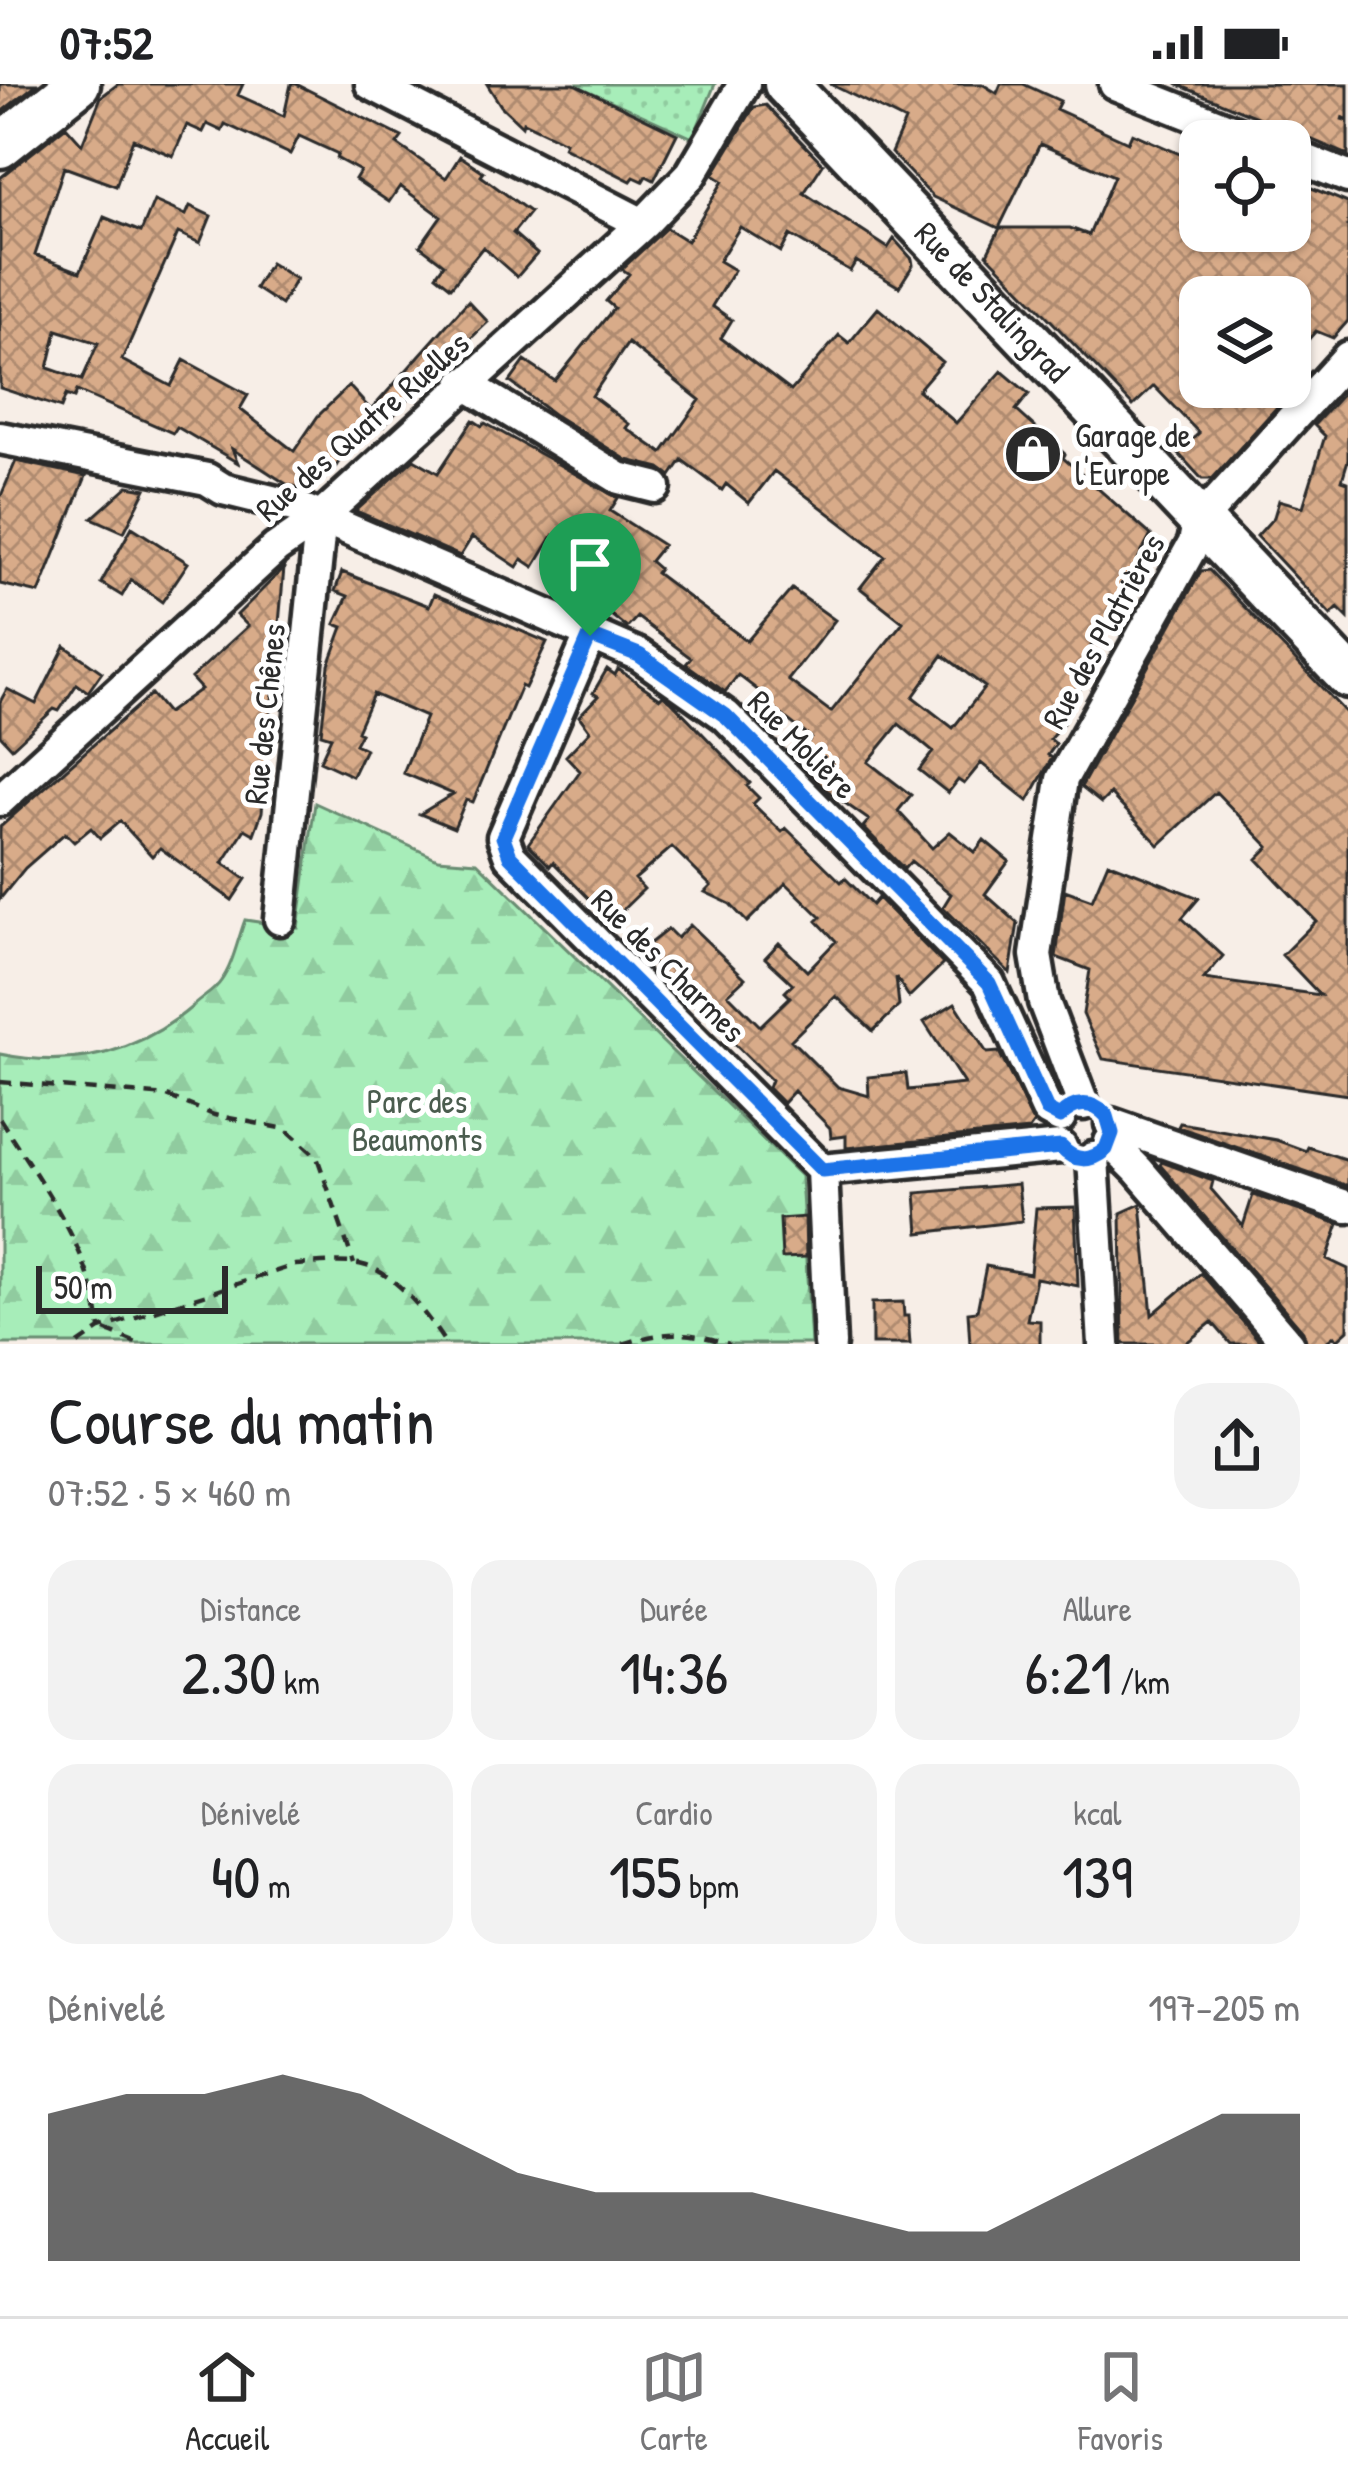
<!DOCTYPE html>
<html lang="fr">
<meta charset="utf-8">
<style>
body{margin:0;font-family:"Patrick Hand",sans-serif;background:#f2f2f2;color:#202124;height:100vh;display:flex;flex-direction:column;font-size:45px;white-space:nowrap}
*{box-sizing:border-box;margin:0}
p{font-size:39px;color:#757577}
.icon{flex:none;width:66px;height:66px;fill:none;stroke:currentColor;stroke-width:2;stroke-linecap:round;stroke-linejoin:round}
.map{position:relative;height:1260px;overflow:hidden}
.sheet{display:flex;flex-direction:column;background:#fff;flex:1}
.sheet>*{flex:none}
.fabs{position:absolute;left:1179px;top:36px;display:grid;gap:24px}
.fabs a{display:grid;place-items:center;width:132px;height:132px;border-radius:24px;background:#fff;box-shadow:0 3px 9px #0004;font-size:60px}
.scale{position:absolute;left:36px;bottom:30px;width:192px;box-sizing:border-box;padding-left:12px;border:6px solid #2b2b2b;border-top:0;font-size:33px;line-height:42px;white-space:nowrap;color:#2b2b2b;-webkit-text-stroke:9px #fff;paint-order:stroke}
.pin{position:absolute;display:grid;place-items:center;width:102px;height:102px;color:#fff;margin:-123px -51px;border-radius:50% 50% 50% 0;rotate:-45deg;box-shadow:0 0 12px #0007}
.pin .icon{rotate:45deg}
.round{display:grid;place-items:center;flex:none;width:126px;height:126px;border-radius:36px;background:#f2f2f2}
.head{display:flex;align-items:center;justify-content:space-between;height:204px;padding:0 48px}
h1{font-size:66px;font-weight:600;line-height:90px}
.stats{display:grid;grid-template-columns:repeat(3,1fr);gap:18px;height:204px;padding:12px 48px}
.stats div{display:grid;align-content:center;border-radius:30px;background:#f2f2f2;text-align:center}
.stats b{font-size:60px;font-weight:600}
.stats small{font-size:33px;font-weight:400}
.stats p{font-size:33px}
.chart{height:336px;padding:24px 48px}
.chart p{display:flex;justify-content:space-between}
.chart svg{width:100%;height:216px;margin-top:12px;fill:#2b2b2b;opacity:.7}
.status{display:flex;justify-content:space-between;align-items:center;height:84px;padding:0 60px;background:#fff;direction:ltr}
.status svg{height:33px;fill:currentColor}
.tab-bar{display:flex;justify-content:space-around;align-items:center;height:168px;border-top:3px solid #e0e0e0;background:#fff;font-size:33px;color:#757577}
.tab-bar a{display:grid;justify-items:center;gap:6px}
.tab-bar .on{color:#2b2b2b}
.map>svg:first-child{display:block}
.grass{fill:url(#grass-dots);stroke:#698c72;stroke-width:3}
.forest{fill:url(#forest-firs);stroke:#698c72;stroke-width:3}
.building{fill:url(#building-cross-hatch);stroke:#2b2b2b;stroke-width:3;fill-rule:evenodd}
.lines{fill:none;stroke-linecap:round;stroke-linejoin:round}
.street-casing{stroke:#2b2b2b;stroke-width:39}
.secondary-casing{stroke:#2b2b2b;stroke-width:51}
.path{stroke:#2b2b2b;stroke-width:4.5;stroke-dasharray:12 9;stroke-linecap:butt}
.street{stroke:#fff;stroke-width:30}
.secondary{stroke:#fff;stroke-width:42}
.route-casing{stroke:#fff;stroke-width:24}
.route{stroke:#1a73e8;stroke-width:15}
.labels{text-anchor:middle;stroke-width:10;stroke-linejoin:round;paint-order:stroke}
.street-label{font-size:33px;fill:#2b2b2b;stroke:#fff}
.poi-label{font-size:33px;fill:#2b2b2b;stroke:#fff;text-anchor:start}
.park-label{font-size:33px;fill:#4a5c4e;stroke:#fff}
</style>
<div class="status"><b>07:52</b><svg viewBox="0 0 49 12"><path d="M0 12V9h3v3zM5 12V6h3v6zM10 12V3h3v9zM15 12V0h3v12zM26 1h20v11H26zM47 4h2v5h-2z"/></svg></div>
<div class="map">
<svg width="1348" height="1260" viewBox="0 0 1348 1260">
<defs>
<pattern id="grass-dots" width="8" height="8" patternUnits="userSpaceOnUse" patternTransform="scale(3)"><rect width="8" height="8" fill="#a7edb9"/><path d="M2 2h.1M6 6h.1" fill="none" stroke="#90cb9f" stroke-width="1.8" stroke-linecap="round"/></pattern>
<pattern id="forest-firs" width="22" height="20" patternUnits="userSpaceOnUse" patternTransform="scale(3)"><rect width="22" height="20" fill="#a7edb9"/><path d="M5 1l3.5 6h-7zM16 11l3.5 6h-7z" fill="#90cb9f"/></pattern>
<pattern id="building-cross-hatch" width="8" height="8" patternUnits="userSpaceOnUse" patternTransform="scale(3)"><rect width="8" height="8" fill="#d8ab89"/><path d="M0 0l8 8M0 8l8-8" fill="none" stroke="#af8b70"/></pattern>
</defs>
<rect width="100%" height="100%" fill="#f7eee7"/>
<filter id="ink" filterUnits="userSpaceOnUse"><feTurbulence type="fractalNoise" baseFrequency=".00833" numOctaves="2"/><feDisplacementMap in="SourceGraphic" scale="24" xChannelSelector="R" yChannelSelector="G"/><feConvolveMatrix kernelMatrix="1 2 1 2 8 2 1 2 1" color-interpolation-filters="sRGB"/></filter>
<g filter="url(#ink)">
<!-- grass -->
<path class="grass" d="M 574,0 L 715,0 L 693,54 Z"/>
<!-- forest -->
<path class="forest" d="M 315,719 L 438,775 L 477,778 L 801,1092 L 811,1260 L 0,1260 L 0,970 C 72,985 136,971 193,922 C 201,914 215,907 221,897 C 233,881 238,854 245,836 L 298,844 Z"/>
<!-- building -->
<path class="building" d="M 0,0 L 37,0 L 0,29 Z
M 118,0 L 243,0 L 238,11 L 284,32 L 291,0 L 296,0 L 402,53 L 397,60 L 446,94 L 460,72 L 484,88 L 481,92 L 530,128 L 513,149 L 537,170 L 517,193 L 483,163 L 451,203 L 436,191 L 444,180 L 420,162 L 441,132 L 400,102 L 389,118 L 355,95 L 360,87 L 336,74 L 338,70 L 299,52 L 290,70 L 225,40 L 222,47 L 207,40 L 203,48 L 187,41 L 173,72 L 133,55 L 116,102 L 64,83 L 35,171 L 80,188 L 104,133 L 141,148 L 154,117 L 186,131 L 190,122 L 211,132 L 200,159 L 178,149 L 122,276 L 171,302 L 184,276 L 248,311 L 240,325 L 294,367 L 318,332 L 349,302 L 371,326 L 468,217 L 488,238 L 442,282 L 440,280 L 384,342 L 371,329 L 331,390 L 308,406 L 288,401 L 232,365 L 238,379 L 177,343 L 173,349 L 77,307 L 74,314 L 66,311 L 61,324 L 0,304 L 0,94 L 66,42 L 82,60 L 101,13 ZM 57,246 L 98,259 L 82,296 L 48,284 Z
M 487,0 L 574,0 L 677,50 L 654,96 L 646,92 L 643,97 L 634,93 L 631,97 L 563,63 L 565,58 L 523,38 L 522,42 L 501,22 Z
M 830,0 L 982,0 L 997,9 L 1001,0 L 1023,0 L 1060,17 L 1056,25 L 1128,58 L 1132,49 L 1200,79 L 1200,147 L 1290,147 L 1290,95 L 1348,119 L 1348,237 L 1333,254 L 1316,247 L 1290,276 L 1290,213 L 1200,213 L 1200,303 L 1295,303 L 1212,395 L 1202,395 L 1178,369 L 1199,349 L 1154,302 L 1133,322 L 987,170 L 1000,144 L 1070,144 L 1089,151 L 1114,92 L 1040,60 L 999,144 L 933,113 L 891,69 L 905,37 Z
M 1176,0 L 1348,0 L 1348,71 L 1310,55 Z
M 766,21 L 823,80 L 804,109 L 888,164 L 894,155 L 912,175 L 913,181 L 899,203 L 856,177 L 850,187 L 790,151 L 781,168 L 740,143 L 719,177 L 734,186 L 712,222 L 732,236 L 721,254 L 791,307 L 839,251 L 849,259 L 878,224 L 942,278 L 918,306 L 956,339 L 1002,287 L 1029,310 L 1016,326 L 1065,370 L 1063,374 L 1151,451 L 1074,594 L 1083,601 L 1057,635 L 1063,639 L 1050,655 L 1056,660 L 1048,671 L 1052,674 L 1028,717 L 981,679 L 964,700 L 958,696 L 948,709 L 919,686 L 933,668 L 899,640 L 868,678 L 911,711 L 898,727 L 932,764 L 950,748 L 975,768 L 984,756 L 1009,777 L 985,810 L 1018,839 L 1010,889 L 943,823 L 951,810 L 911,777 L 904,785 L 863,743 L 869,736 L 825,705 L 795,674 L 811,654 L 769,621 L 772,617 L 738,591 L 725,608 L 686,580 L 691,574 L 637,533 L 627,544 L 585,510 L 577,523 L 563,517 L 552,453 L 534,483 L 522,475 L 517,483 L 472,453 L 460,472 L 356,427 L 414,375 L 438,389 L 473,336 L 482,342 L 485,339 L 618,414 L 610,427 L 663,461 L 650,477 L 659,485 L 656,489 L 747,557 L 792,505 L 835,536 L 788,596 L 831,628 L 903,538 L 860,504 L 885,472 L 774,387 L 749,419 L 726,400 L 722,406 L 682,376 L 671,392 L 660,384 L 627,376 L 553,330 L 510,298 L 525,277 L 555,297 L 614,224 L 606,217 L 629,190 L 622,185 L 666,144 L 687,157 L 723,97 L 713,91 L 754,23 ZM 628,259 L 700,316 L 662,369 L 626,344 L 629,340 L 592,312 ZM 943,571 L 985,603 L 953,644 L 913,613 Z
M 270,179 L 296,195 L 281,221 L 255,204 Z
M 1348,304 L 1348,376 L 1342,396 L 1348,398 L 1348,534 L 1338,524 L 1331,531 L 1257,452 L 1274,433 L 1279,416 L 1303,423 L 1325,352 L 1314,341 Z
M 16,377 L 86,392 L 39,509 L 0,500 L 0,414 Z
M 128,402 L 146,405 L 124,448 L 92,434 Z
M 132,443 L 188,479 L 162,518 L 131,496 L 122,512 L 101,499 Z
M 284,484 L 262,728 L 254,750 L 245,745 L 223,779 L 246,795 L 232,816 L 160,764 L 152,772 L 120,737 L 100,754 L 91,744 L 74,758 L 65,749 L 25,784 L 0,815 L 0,743 L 151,610 L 167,629 L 201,605 L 191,594 L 248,542 L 237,531 Z
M 1209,486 L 1348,631 L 1348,1011 L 1103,975 L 1083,930 L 1090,886 L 1056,873 L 1065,806 L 1092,816 L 1108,778 L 1199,814 L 1182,834 L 1223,872 L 1204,895 L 1320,911 L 1282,871 L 1316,837 L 1257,775 L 1269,763 L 1216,708 L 1159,761 L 1110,710 L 1101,719 L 1081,703 L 1201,487 Z
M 342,488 L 429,522 L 434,510 L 547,558 L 525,604 L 521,602 L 473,718 L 466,716 L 454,744 L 420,730 L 453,710 L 403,689 L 426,633 L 373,610 L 357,647 L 361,649 L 355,660 L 365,665 L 352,692 L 320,677 L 331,653 L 321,650 L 329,581 L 343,543 L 335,540 L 348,512 L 335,507 Z
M 65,562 L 102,588 L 88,608 L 77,600 L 59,627 L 54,625 L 12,664 L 0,651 L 0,618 L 7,605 L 36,620 Z
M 607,585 L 615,591 L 618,585 L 660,614 L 663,611 L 671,617 L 750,699 L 747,702 L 759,714 L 753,720 L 782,748 L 786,744 L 841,798 L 845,794 L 872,821 L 878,814 L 943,880 L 909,913 L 896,893 L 899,922 L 873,947 L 836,912 L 791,956 L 838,1003 L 869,1012 L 868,993 L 906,989 L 908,1006 L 964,1000 L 924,938 L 955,919 L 987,969 L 999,968 L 1034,1039 L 1029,1046 L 846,1064 L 846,1052 L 831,1054 L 830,1044 L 794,1007 L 783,1019 L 768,1004 L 771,996 L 640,867 L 668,845 L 677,854 L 690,841 L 745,894 L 728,910 L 760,942 L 790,913 L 785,908 L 793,900 L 765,874 L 779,859 L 807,887 L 836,857 L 817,837 L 821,833 L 786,799 L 747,838 L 730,820 L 705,808 L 711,802 L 672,763 L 635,795 L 644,805 L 611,837 L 553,778 L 550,782 L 528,760 L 580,687 L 566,672 L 590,647 L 579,632 L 598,612 L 593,609 Z
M 1180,1039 L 1276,1056 L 1306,1067 L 1308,1063 L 1348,1076 L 1348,1102 L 1178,1043 Z
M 1162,1078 L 1213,1097 L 1211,1105 L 1243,1142 L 1253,1111 L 1339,1140 L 1327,1175 L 1348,1185 L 1348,1246 L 1337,1256 L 1334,1252 L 1324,1260 L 1307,1260 L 1303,1247 L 1160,1081 Z
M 1018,1100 L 1022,1137 L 919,1149 L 916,1109 Z
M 1141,1120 L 1152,1231 L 1201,1189 L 1262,1260 L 1231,1260 L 1212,1238 L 1185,1260 L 1123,1260 L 1121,1129 Z
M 1075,1123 L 1078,1202 L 1036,1194 L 1027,1236 L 1040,1237 L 1040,1260 L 970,1260 L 968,1228 L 977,1227 L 986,1182 L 1030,1190 L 1036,1124 Z
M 805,1133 L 806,1173 L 782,1174 L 780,1135 Z
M 903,1218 L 904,1232 L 908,1232 L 910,1260 L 872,1260 L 872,1219 Z"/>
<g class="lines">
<defs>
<path id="street" d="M 371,0 L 643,140
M 1115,0 L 1258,57
M 1290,70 L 1348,93
M 464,299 L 619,394 L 655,403
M 0,354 L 207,395 L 223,405 L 297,423 L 639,571 L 726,632 L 989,899 L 1047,1026 L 1060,1033
M 590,552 L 503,753 L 510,772 L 822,1086 L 830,1260
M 0,716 L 276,464 L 321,433 L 643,140 L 691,90 L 744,0
M 280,835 L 321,433
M 1083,1020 L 1044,918 L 1036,871 L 1062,695 L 1194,459 L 1198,439 L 1348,273
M 1111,1040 L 1348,1123
M 1110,1058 L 1138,1086 L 1288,1260
M 1093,1074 L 1104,1260
M 822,1086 L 1061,1063"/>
<g id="secondary">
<path id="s1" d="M 786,0 L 1348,592"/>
<path d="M 0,62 L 78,0"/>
</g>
</defs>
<!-- street casing -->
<use href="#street" class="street-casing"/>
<!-- secondary casing -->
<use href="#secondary" class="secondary-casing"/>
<!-- path -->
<path class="path" d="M 1341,34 L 1348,36
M 0,998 L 167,1012 L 214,1031 L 286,1045 L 317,1073 L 354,1180
M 0,1035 C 42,1101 92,1165 100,1245
M 105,1246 L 139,1260
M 78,1260 L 100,1245 L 295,1181 C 316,1180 342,1176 363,1181 C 398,1190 427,1232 446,1260
M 623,1260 C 666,1246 687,1247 729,1260"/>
<!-- street -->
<use href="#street" class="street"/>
<!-- secondary -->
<use href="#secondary" class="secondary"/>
</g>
</g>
<g class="lines" filter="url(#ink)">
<defs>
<path id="route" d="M 590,552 L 639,571 L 726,632 L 989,899 L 1047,1026 L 1060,1033 C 1074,1017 1092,1016 1107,1032 L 1112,1049 L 1106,1065 C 1091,1078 1075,1079 1061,1063 L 822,1086 L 510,772 L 503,753 Z"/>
</defs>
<!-- route casing -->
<use href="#route" class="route-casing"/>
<!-- route -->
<use href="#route" class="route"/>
</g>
<!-- icons -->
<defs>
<symbol id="shop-disc" viewBox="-11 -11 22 22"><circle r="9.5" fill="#2b2b2b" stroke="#fff"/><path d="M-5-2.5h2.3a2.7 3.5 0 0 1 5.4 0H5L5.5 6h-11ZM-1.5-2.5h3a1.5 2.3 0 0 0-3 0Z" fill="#fff"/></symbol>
</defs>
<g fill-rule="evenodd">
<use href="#shop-disc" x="1000" y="337" width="66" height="66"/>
</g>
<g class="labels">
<!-- street labels -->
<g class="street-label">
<text dy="12" stroke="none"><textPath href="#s1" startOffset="300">Rue de Stalingrad</textPath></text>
<text transform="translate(362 342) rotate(-41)" y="12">Rue des Quatre Ruelles</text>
<text transform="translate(1103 547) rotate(-61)" y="12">Rue des Platrières</text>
<text transform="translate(264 630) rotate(-84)" y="12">Rue des Chênes</text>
<text transform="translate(803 660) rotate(45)" y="12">Rue Molière</text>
<text transform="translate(669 881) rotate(45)" y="12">Rue des Charmes</text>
</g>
<!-- poi labels -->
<g class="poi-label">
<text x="1075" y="363">Garage de<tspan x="1075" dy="38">l'Europe</tspan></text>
</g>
<!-- park labels -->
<g class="park-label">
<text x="417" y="1029">Parc des<tspan x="417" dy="38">Beaumonts</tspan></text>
</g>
</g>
</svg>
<div class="fabs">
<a><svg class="icon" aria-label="locate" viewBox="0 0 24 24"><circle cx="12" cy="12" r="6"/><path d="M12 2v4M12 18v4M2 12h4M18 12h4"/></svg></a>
<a><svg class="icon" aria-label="layers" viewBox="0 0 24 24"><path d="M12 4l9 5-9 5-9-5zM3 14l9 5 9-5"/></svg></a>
</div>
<div class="scale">50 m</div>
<div class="pin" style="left:590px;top:552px;background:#1e9e55"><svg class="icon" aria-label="arrive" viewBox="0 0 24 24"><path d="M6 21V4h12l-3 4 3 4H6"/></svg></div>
</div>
<section class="sheet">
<div class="head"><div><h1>Course du matin</h1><p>07:52 · 5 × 460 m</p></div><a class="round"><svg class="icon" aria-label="share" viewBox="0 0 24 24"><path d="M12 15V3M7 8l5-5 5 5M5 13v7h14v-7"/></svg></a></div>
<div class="stats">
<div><p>Distance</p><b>2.30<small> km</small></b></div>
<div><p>Durée</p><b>14:36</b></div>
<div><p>Allure</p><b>6:21<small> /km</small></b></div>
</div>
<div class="stats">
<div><p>Dénivelé</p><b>40<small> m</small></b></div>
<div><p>Cardio</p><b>155<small> bpm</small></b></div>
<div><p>kcal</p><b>139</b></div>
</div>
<div class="chart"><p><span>Dénivelé</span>197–205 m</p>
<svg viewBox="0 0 160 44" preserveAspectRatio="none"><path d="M0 44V14L10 10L20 10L30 6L40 10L50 18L60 26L70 30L80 30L90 30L100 34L110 38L120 38L130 30L140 22L150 14L160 14V44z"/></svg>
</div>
</section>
<nav class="tab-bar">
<a class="on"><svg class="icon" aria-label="home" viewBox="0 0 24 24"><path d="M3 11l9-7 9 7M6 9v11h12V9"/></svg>Accueil</a>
<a><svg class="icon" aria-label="map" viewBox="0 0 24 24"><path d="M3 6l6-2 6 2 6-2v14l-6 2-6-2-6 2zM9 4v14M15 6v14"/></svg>Carte</a>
<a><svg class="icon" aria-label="saved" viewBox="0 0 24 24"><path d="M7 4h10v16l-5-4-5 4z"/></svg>Favoris</a>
</nav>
